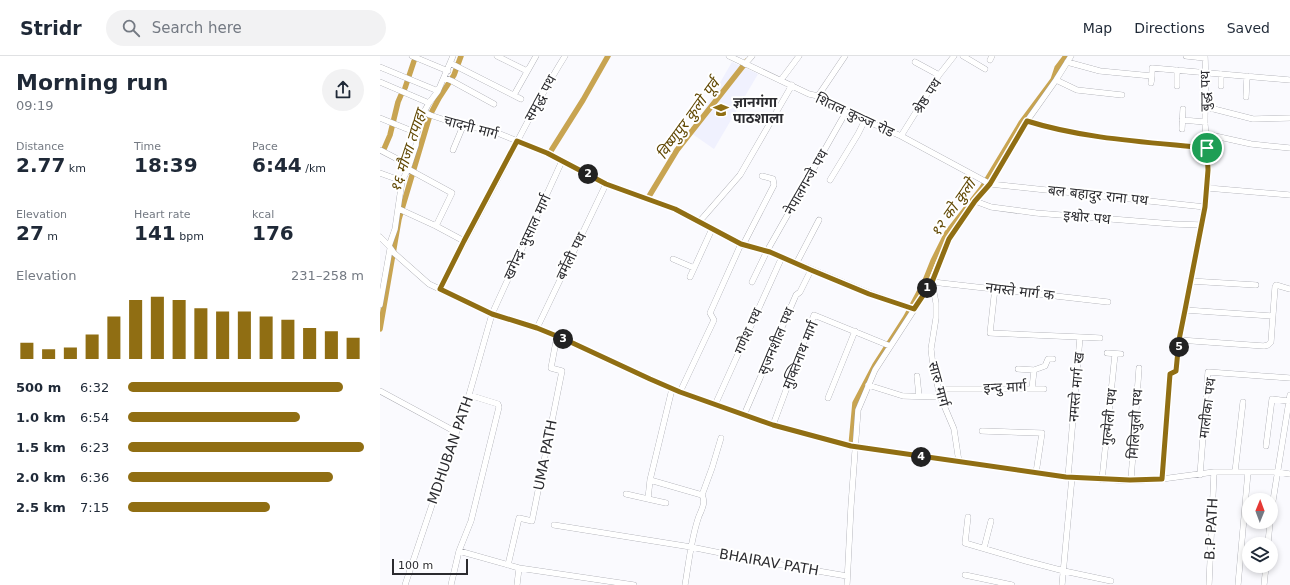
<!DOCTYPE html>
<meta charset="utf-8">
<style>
body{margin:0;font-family:"DejaVu Sans","Noto Sans Devanagari",sans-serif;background:#f2f2f3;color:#1f2937;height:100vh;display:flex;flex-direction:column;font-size:15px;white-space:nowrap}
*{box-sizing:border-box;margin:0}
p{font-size:13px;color:#747a83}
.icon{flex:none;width:22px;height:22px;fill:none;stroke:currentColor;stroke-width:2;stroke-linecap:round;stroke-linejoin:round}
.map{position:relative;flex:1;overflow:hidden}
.side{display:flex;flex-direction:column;background:#fff;width:380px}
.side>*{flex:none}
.needle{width:26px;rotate:1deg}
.buttons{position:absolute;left:862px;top:437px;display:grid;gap:8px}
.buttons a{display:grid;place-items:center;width:36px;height:36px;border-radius:50%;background:#fff;box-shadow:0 2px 6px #0003;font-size:20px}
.scale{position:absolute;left:12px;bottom:10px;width:76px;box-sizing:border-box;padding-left:4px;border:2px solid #2b2b2f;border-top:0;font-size:11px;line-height:14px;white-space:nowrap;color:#2b2b2f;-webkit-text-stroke:3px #fff;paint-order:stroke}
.pin{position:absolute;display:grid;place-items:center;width:34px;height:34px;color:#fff;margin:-17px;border:2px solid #fff;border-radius:50%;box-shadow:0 1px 4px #0007}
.km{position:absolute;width:20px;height:20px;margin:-10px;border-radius:50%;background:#222;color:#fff;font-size:11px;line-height:20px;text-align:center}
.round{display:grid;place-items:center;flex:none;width:42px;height:42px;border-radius:21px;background:#f2f2f3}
.headline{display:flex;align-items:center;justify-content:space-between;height:68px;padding:0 16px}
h1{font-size:22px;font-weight:700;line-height:30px}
.metrics{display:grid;grid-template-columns:repeat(3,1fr);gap:6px;height:68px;padding:4px 16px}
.metrics div{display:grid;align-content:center}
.metrics b{font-size:20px;font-weight:700}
.metrics small{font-size:11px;font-weight:400}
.metrics p{font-size:11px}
.chart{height:112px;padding:8px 16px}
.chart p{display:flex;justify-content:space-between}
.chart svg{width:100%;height:72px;margin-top:4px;stroke:#906e13;stroke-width:6}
ul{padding:0 16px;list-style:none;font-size:13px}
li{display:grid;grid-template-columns:64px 48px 1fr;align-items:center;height:30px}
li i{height:10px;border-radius:5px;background:#906e13}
header{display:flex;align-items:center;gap:24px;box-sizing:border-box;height:56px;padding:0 20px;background:#fff;border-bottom:1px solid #e0e1e3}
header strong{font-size:19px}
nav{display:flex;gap:22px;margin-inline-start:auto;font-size:14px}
.search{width:280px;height:36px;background:#f2f2f3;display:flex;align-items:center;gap:10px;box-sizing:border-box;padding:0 14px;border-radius:22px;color:#747a83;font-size:15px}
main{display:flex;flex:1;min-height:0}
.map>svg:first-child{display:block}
.built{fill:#f0f1fe}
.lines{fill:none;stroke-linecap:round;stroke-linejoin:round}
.canal{stroke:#c8a451;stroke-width:5.5}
.minor-casing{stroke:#9899a1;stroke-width:6}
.minor{stroke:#fff;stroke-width:5.5}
.route-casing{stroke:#fff;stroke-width:8}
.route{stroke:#906e13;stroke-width:5}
.labels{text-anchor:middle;stroke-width:4;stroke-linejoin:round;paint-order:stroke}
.street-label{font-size:14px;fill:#2b2b2f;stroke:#fff}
.poi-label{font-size:14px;font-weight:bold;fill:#2b2b2f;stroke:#fff;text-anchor:start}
.water-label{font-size:15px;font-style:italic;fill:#614803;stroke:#fff}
</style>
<header>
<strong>Stridr</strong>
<div class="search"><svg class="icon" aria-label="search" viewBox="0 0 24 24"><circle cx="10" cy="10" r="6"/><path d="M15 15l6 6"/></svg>Search here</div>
<nav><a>Map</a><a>Directions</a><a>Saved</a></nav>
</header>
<main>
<section class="side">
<div class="headline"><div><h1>Morning run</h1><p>09:19</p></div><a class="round"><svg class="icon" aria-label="share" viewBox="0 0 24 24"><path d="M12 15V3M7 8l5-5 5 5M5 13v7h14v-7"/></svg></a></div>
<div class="metrics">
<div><p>Distance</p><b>2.77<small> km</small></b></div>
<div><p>Time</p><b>18:39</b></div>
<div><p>Pace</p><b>6:44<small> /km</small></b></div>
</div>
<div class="metrics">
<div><p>Elevation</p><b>27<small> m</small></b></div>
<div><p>Heart rate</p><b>141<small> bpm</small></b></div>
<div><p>kcal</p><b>176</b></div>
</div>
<div class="chart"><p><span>Elevation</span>231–258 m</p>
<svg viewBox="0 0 160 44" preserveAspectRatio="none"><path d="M5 44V34M15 44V38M25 44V37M35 44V29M45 44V18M55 44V8M65 44V6M75 44V8M85 44V13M95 44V15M105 44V15M115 44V18M125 44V20M135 44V25M145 44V27M155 44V31"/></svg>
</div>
<ul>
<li><b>500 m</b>6:32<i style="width:91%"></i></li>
<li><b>1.0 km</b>6:54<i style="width:73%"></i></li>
<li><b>1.5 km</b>6:23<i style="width:100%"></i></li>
<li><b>2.0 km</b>6:36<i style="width:87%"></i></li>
<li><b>2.5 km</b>7:15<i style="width:60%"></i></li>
</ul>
</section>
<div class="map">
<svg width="910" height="529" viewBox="0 0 910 529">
<rect width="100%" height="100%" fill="#fafafe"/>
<!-- built -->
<path class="built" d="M 352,6 L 378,18 L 334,93 L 311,77 Z"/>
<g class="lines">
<!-- canal -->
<path class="canal" d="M 25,32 L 34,5
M 4,93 L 10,79 L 18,46 L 21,39
M 169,98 L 203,44 L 228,0
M 268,142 L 297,94 L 367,5
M 0,273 L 19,163 L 50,59 L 59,42 L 74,19 L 81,0
M 471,390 L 475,347 L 495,309 L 526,261 L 545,225 L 553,205 L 567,177 L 602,132 L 641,67 L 673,24 L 677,12 L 686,0"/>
<defs>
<path id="minor" d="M 32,0 L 68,15
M 117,0 L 147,15
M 349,0 L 429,38 L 438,40 L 466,56 L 521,80 L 610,128 L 825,151
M 583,0 L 605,13
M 806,0 L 825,2
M 610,4 L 612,0
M 535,6 L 559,19
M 687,6 L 720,15 L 772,20 L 772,12 L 910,24
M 70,7 L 141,43
M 365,8 L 372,0
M 0,11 L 58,35
M 797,14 L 797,30
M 65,22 L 72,25 L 114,48
M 401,24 L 419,0
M 676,24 L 697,34 L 742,39
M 0,26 L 49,47
M 771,27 L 772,20
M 841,30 L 841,18
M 134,39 L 156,0
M 438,40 L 465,0
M 866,41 L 867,20
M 826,51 L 873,63 L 910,62
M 44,56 L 50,59 L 83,70 L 110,74 L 167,97 L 226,128 L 295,153 L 361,188 L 390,196 L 489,237 L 534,253
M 0,62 L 37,77
M 802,64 L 825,66
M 647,65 C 705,83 767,86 827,92
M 802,73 L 803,53
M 826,78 L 871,88 L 910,92
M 521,80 L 559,19 L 574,0
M 0,94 L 29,109
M 73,94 L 83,70
M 28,113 L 72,137 L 56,170
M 0,117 L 22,125
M 450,124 L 478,78 L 485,64
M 827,132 L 910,139
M 595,145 L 611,151 L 656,157 L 793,168 L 821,169
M 19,153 L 56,170 L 84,185
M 320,165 L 360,119 L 412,29
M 0,181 L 9,190 L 14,197 L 49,228 L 112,258 L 157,272 L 184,283 L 270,323 L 300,336 L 393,369 L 471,390 L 686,421 L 750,425 L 782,423 L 834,416 L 897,416 L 910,418
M 363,189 L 394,129 L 393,123 L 382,120
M 9,190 L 15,173 L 22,125 L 28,113 L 36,89 L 37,77 L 44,56 L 49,47 L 58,35 L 73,0
M 293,203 L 314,212
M 416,208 L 439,164
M 310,221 L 332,173
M 810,225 L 876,229
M 372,226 L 387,195 L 466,56
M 615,232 L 610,277 L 700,281 L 688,421
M 60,233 C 79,194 101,156 121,117 C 141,78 161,38 185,0
M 0,249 L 10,193
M 805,254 L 893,260
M 157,272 L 226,128
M 700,281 L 720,282
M 799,284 L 884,290 L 888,289 L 891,286 L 895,231 L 896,229 L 910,233
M 727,297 L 741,298
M 638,313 L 654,314
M 537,320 L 539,340
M 488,329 L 523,340 L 560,341
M 292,333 L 270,424 L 322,439 C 326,446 322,453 319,460 C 311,482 309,506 305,529
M 558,333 L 652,333 L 654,314 L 665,310 L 668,303 L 673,303
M 652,333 L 664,333
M 0,335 L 76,376
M 300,336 L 334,264 L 330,257 L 361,188
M 448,342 L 475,275
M 335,349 L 402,201
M 364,359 L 416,239 L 420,236 L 431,214
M 393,369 L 434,259 L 510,290
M 602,375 L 662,377 L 656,417
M 886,390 L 892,343 L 908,345
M 579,406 L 574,373 L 560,340 L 553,310 L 551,293 L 556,262 L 556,247 L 552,226 L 728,246
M 855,416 L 863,346
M 820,419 L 828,316 L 910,322
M 782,423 L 790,318 L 796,315 L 799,284 L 821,169 C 825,151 828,133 828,114 C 829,99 826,83 825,68 C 825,45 826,23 825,0
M 722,424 L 735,298
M 751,424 L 759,312
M 246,438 L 268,443 L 270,424
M 322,439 L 332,412 L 341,382
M 268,443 L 286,447
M 891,457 L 910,339
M 588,461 L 585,487 L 646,505 L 684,515 L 731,525
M 174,469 L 311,491 L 385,506 L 467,520
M 888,488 L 890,466
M 604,492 L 611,465
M 79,495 L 139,512 L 254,529
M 128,509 L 139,462 L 152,465 L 182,315 L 171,312 L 177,280
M 585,519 L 632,529
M 25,529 L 89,339 L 112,258 L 182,105
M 71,529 L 79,495 L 91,465 L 119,351 L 118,348 L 89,339
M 137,529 L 139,512
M 467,529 L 471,450 L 478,354 L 495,314 L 552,226 L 569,183 L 595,145 L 610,128 L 647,65 L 676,24 L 691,0
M 682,529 L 692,421
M 829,529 L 834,416
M 858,529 L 868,416
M 884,529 L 886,510"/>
</defs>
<!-- minor casing -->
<use href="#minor" class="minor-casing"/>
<!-- minor -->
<use href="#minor" class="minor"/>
</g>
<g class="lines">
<defs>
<path id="route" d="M 647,65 C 704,83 767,86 827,92 L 828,114 L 825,151 L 805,254 L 799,284 L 796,315 L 790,318 L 782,423 L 750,424 L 686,421 L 471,390 L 393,369 L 300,336 L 270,323 L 184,283 L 157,272 L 112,258 L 60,233 L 84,185 L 137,85 L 167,97 L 226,128 L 295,153 L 361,188 L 390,196 L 431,214 L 489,238 L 534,253 L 552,226 L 569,183 L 595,145 L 610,128 Z"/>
</defs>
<!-- route casing -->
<use href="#route" class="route-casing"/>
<!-- route -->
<use href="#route" class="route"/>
</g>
<!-- icons -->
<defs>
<symbol id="school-bare" viewBox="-9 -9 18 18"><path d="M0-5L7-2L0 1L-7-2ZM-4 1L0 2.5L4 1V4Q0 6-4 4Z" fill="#906e13" stroke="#fff" stroke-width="2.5" paint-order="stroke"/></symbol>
</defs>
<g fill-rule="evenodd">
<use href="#school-bare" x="330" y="43" width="22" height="22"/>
</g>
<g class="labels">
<!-- street labels -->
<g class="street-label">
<text transform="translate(825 35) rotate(-91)" y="5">बुद्ध पथ</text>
<text transform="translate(547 40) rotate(-57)" y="5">श्रेष्ठ पथ</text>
<text transform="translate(160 42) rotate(-61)" y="5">समृद्ध पथ</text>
<text transform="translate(475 59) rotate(25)" y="5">शितल कुञ्ज रोड</text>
<text transform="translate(91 71) rotate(15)" y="5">चादनी मार्ग</text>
<text transform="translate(426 126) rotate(-60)" y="5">नेपालगन्जे पथ</text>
<text transform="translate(718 139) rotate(6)" y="5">बल बहादुर राना पथ</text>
<text transform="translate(707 161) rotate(5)" y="5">इश्वोर पथ</text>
<text transform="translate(147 181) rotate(-65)" y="5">खगेन्द्र भुसाल मार्ग</text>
<text transform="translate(191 200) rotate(-64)" y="5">बर्मेली पथ</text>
<text transform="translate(640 235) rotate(7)" y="5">नमस्ते मार्ग क</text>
<text transform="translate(368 275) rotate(-66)" y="5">गणेश पथ</text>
<text transform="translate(396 285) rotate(-67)" y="5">सृजनशील पथ</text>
<text transform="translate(420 299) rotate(-68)" y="5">मुक्तिनाथ मार्ग</text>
<text transform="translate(559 328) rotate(75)" y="5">सारु मार्ग</text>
<text transform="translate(625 331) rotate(-3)" y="5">इन्दु मार्ग</text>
<text transform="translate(696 331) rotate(-85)" y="5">नमस्ते मार्ग ख</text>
<text transform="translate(827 352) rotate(-83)" y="5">मालीका पथ</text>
<text transform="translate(729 361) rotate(-84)" y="5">गुल्मेली पथ</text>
<text transform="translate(755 368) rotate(-86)" y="5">मिलिजुली पथ</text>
<text transform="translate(70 394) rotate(-71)" y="5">MDHUBAN PATH</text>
<text transform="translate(165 399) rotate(-79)" y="5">UMA PATH</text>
<text transform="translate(831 473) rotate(-87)" y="5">B.P PATH</text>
<text transform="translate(389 506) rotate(10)" y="5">BHAIRAV PATH</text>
</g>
<!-- poi labels -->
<g class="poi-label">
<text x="353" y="51">ज्ञानगंगा<tspan x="353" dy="16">पाठशाला</tspan></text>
</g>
<!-- water labels -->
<g class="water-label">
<text transform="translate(308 63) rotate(-54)" y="5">विष्णुपुर कुलो पूर्व</text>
<text transform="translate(28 95) rotate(-72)" y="5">१६ मौजा तपाहा</text>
<text transform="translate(573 152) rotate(-55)" y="5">१२ को कुलो</text>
</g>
</g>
</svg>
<div class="buttons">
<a><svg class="needle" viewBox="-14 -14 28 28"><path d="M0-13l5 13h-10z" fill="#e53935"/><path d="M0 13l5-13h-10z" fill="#747a83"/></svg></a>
<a><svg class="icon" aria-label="layers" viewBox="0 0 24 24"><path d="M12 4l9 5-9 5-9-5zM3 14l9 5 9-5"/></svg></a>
</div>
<div class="scale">100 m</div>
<div class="pin" style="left:827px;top:92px;background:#1e9e55"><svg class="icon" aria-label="arrive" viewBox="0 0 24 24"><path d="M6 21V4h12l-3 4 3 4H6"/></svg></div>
<b class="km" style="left:547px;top:232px">1</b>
<b class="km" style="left:208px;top:118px">2</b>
<b class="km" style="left:183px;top:283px">3</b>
<b class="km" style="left:541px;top:401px">4</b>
<b class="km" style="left:799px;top:291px">5</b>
</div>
</main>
